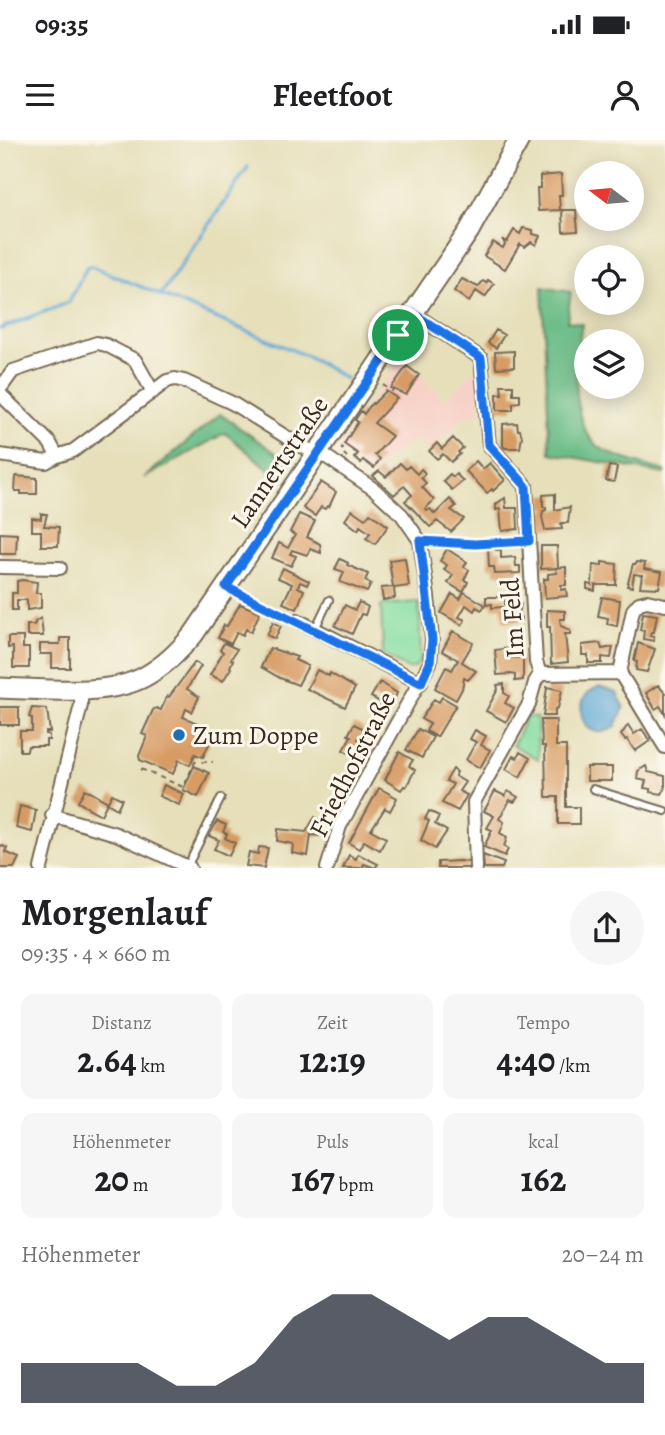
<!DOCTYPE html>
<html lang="de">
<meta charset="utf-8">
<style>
body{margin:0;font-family:Alegreya,serif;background:#f6f6f6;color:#202124;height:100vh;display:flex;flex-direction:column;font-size:26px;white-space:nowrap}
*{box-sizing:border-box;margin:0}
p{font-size:23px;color:#757577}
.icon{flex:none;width:38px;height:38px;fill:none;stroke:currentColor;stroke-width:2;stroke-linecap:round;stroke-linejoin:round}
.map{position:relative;height:728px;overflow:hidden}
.drawer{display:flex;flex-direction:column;background:#fff;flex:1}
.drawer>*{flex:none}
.needle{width:46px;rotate:286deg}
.fabs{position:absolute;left:574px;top:21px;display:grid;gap:14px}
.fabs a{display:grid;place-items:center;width:70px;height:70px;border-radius:50%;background:#fff;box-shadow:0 4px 18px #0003;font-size:35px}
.pin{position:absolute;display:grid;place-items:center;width:60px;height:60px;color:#fff;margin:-30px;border:4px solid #fff;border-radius:50%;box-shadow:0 2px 7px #0007}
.round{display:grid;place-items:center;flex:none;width:74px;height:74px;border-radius:37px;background:#f6f6f6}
.summary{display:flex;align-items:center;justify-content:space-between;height:119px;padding:0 21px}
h1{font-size:38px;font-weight:600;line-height:52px}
.stats{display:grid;grid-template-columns:repeat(3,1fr);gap:10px;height:119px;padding:7px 21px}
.stats div{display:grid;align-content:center;border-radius:14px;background:#f6f6f6;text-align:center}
.stats b{font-size:35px;font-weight:600}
.stats small{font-size:19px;font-weight:400}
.stats p{font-size:19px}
.chart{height:196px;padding:14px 21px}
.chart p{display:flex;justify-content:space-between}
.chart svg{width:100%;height:126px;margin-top:7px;fill:#111827;opacity:.7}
.status{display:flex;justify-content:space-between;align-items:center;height:49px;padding:0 35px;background:#fff;direction:ltr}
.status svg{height:19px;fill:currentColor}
header{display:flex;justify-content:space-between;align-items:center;height:91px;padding:0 21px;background:#fff;font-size:32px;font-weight:600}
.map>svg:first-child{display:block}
.built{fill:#f7d1c7}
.green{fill:#88dfa3;stroke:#628460;stroke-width:2}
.forest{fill:#6ebe89;stroke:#547454;stroke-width:2}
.water{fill:#5ea9d6;stroke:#4c6a7a;stroke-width:2}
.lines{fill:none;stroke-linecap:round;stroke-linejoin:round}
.stream{stroke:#5ea9d6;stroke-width:3.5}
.building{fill:#d79b64}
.lane-casing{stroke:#776955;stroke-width:10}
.street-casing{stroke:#776955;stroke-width:16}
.secondary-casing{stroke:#776955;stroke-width:23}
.path{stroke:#776955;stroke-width:2;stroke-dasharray:5 5;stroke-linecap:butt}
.lane{stroke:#fff;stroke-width:6}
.street{stroke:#fff;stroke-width:12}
.secondary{stroke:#fff;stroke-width:19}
.route-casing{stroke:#fff;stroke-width:14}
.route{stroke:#1a73e8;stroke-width:9}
.poi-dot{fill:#1f6fb2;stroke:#fbf7ec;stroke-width:2.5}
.labels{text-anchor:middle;stroke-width:6;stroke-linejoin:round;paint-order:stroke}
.street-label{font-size:26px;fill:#3b2a1e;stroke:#fbf7ec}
.poi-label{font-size:26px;fill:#3b2a1e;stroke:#fbf7ec;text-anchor:start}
</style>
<div class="status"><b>09:35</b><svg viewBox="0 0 49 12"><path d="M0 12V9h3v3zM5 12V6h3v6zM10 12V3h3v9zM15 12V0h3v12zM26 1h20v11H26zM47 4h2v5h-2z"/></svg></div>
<header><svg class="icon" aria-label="menu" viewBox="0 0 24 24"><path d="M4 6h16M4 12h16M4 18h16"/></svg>Fleetfoot<svg class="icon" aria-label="person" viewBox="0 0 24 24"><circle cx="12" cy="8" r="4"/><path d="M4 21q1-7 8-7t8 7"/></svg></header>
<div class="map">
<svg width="665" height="728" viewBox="0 0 665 728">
<rect width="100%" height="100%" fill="#fbf7ec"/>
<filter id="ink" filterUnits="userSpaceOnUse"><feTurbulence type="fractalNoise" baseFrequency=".0143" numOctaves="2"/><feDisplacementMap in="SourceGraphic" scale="14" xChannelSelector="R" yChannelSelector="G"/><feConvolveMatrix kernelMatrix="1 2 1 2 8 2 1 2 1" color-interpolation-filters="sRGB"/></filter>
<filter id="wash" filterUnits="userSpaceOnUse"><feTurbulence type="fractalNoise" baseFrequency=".00686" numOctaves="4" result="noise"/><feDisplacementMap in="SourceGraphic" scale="28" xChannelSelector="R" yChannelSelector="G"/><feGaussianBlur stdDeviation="1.57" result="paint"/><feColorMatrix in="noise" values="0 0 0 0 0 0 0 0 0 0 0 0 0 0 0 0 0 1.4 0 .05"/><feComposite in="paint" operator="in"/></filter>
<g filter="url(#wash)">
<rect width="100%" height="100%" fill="#e6dfba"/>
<!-- built -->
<path class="built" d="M 402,217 L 445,260 L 474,231 L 480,236 L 481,274 L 466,275 L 429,311 L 417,299 L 394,315 L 373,335 L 338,310 Z"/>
<!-- green -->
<path class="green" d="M 419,462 L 421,519 L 416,527 L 408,529 L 383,514 L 381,465 Z
M 527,576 L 537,578 L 538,619 L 513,605 Z"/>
<!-- forest -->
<path class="forest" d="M 542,147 L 571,152 L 567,181 L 582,184 C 576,216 568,285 599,307 C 618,319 644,325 665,331 L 665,334 L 550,313 Z
M 220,274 L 290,323 L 279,338 L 225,293 L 144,338 Z"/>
<!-- water -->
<path class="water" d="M 599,547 L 617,552 L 624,568 L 616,586 C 582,610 567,556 599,547 Z"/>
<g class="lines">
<!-- stream -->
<path class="stream" d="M 161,155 L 248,27
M 0,189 L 69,162 L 87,127 L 91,126 L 309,217 L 346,239"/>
</g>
<g id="blocks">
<!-- building -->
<path class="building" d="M 561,34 L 562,55 L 559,55 L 560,70 L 538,71 L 537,48 L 540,48 L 540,36 Z
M 562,70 L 576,70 L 578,91 L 563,92 Z
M 523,88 L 533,90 L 533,94 L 540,96 L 536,105 L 531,102 L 525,107 L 520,104 L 505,129 L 484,116 L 493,102 L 503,108 L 505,104 L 502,99 L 507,102 L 514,90 L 520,94 Z
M 462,139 L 478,147 L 483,141 L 486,143 L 488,140 L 494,144 L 485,157 L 476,151 L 469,162 L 454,151 Z
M 496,190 L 504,195 L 496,208 L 488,203 Z
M 514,211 L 514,227 L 496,228 L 495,212 Z
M 407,226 L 419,235 L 406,255 L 391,248 Z
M 501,245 L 513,245 L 513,254 L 520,254 L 520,262 L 513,263 L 513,270 L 497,270 L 497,254 L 502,254 Z
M 386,251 L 397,258 L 374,283 L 392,296 L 375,315 L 380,319 L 374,328 L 363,320 L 361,323 L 354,318 L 358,314 L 344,304 L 358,282 L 355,280 L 361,271 L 364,274 L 372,263 L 373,264 Z
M 517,283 L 518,290 L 520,290 L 522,297 L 520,308 L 505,308 L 503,306 L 503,284 Z
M 453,298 L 463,308 L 458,312 L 460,314 L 451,322 L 443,314 L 437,319 L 429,311 L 437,303 L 442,309 Z
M 476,321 L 483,329 L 490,323 L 505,340 L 493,351 L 492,349 L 487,353 L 466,331 Z
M 400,323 L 406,329 L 409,326 L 417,334 L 421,329 L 425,333 L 421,338 L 426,343 L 422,347 L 434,360 L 425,369 L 427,371 L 430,369 L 435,374 L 450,359 L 456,366 L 451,370 L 464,379 L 451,392 L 437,381 L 430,387 L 405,361 L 412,355 L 404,346 L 394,355 L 373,336 L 379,331 L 386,337 Z
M 609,326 L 617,327 L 614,342 L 606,341 Z
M 450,334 L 453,337 L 456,334 L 463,341 L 452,350 L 443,341 Z
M 16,336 L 37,338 L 37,354 L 21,354 L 21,351 L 15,351 Z
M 321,342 L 336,352 L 329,367 L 327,366 L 325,369 L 321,367 L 315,376 L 303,368 Z
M 555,354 L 555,370 L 570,367 L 568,383 L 561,383 L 562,389 L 545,390 L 542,377 L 543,371 L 546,370 L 546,367 L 543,367 L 543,355 Z
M 505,358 L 506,368 L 517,368 L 518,389 L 502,391 L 500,369 L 496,370 L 496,364 Z
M 352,370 L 365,379 L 370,373 L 388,386 L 375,404 L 366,398 L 370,393 L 360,386 L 358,390 L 345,380 Z
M 41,374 L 47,374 L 44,386 L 59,387 L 58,406 L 41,406 L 41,391 L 32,391 L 32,378 L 41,379 Z
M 299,374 L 315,381 L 307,397 L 320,404 L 321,413 L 310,409 L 307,415 L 292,410 L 290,414 L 296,416 L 291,426 L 272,418 L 279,403 L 288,408 L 295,395 L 290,392 Z
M 0,393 L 17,394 L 16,414 L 0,414 Z
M 488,406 L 495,406 L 496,410 L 501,410 L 501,418 L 515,417 L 516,426 L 520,426 L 520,433 L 495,434 L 494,427 L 489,427 Z
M 541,406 L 557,406 L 558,428 L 541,429 Z
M 447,409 L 467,422 L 464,427 L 469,430 L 464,440 L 468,442 L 463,452 L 448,443 L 453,435 L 444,430 L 447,425 L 440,421 Z
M 405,418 L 409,446 L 394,448 L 395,458 L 383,460 L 381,448 L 393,447 L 389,420 Z
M 340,419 L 348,423 L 347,425 L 368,434 L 365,441 L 371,444 L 367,452 L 340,442 L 344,432 L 335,429 Z
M 602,422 L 617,424 L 616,445 L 595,445 L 595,451 L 587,449 L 587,444 L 592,445 L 593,425 L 602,426 Z
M 637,422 L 645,423 L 644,429 L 662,432 L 659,448 L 640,447 L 642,435 L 634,434 L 632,447 L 627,446 L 633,424 L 636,424 Z
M 566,427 L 566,445 L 561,445 L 561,450 L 566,449 L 567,456 L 545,458 L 544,439 L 548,439 L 548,434 L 557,433 L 556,428 Z
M 283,428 L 309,441 L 307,445 L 300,442 L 298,447 L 304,450 L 297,469 L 283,463 L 292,444 L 278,438 Z
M 22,440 L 37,442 L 36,453 L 41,453 L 41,468 L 27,470 L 27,460 L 17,460 L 17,470 L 12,470 L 12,453 L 17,453 L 17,441 Z
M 464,452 L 485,465 L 482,470 L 476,467 L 474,471 L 466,465 L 459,477 L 465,480 L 462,485 L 441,473 L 452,454 L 460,459 Z
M 486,457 L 505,457 L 505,465 L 521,464 L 519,474 L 521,478 L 520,481 L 503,482 L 502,467 L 492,468 L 492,464 L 486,465 Z
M 602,457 L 620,460 L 617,486 L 607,484 L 608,478 L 598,476 Z
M 359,462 L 368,467 L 365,475 L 361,474 L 352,494 L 335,486 L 345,465 L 355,470 Z
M 240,464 L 260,472 L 251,492 L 246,489 L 243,495 L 237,492 L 231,504 L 218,498 L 224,485 L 227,486 Z
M 547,470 L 565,471 L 565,479 L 560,479 L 561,486 L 570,490 L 570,494 L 565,494 L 568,522 L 551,524 L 550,487 L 547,487 Z
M 643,473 L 657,475 L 654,492 L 651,492 L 650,496 L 654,496 L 654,501 L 643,499 L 644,490 L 640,490 Z
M 41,478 L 43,496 L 27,496 L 27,485 L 34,485 L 36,481 Z
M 273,482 L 281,486 L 275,499 L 267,495 Z
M 453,491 L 473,503 L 462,522 L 476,531 L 468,540 L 464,538 L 462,549 L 456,560 L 435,548 L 446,527 L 452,530 L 458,520 L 442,511 Z
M 8,497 L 23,497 L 23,508 L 29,508 L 29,528 L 13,528 L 13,507 L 8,508 Z
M 60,498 L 70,498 L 70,528 L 52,528 L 52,514 L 40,514 L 40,504 L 60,504 Z
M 224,503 L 237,509 L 231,519 L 233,520 L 230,527 L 231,528 L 223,541 L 210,535 L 223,512 L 220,510 Z
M 600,503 L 602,509 L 613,507 L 611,518 L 602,517 L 602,523 L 588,523 L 588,515 L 582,515 L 582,505 Z
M 638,503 L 655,509 L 647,532 L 636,530 L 637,522 L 634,521 Z
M 270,508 L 297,517 L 295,520 L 308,526 L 298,545 L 280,538 L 261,527 Z
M 510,508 L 511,518 L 523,517 L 523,540 L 515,541 L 515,535 L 511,534 L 497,535 L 495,510 Z
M 195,522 L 201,526 L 187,549 L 199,557 L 192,572 L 186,569 L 183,577 L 215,591 L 203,617 L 195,614 L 190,625 L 179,620 L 173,634 L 140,620 L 139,616 L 147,596 L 142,594 L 153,570 L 156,568 L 161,570 L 167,556 L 169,557 Z
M 317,530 L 329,536 L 330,533 L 355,548 L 345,567 L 307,549 Z
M 380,542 L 397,553 L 392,566 L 388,567 L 385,573 L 378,569 L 382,563 L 371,557 Z
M 504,544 L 504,553 L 509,556 L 505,563 L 514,568 L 506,582 L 486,571 L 498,549 L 497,545 Z
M 658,545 L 665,553 L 665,574 L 660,566 L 655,569 L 646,553 Z
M 547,547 L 562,550 L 558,568 L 555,569 L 555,576 L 543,576 Z
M 442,557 L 456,565 L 437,597 L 426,591 L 430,584 L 421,579 L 434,559 L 439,562 Z
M 0,567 L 19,567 L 19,585 L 0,585 Z
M 32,568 L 47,569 L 50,592 L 46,592 L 46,594 L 49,595 L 49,600 L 46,600 L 46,606 L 28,606 L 27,611 L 20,611 L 20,591 L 32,591 L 32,578 L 29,577 Z
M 541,580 L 556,580 L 556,606 L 566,606 L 566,667 L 579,667 L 579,684 L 558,684 L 558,657 L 546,657 L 545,606 L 542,606 Z
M 354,584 L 364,589 L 358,599 L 368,605 L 360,619 L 343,610 L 351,596 L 348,595 Z
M 628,585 L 634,594 L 642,589 L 650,601 L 635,611 L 627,599 L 625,600 L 621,595 Z
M 418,589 L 433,597 L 422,618 L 406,610 Z
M 475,590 L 486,596 L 481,605 L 490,610 L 480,628 L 466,620 L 476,602 L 470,599 Z
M 399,612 L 413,620 L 409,626 L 415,630 L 406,647 L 404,646 L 401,650 L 385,640 Z
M 520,612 L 530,618 L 520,637 L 506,629 L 513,616 L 517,618 Z
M 194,626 L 209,633 L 198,657 L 183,650 Z
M 646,626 L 648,632 L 665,636 L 665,648 L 662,654 L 650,652 L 651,649 L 644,648 L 646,641 L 637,639 L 638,631 Z
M 587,627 L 612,627 L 612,641 L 587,641 Z
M 453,629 L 457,632 L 455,636 L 465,642 L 459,651 L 467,655 L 458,671 L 442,663 L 453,644 L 446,641 Z
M 164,645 L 184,654 L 179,665 L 159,656 Z
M 379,648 L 397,658 L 390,671 L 385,668 L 371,690 L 386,698 L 380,710 L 364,701 L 359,709 L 349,703 Z
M 85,649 L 108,662 L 112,654 L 122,659 L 117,669 L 107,663 L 101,675 L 78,662 Z
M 495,651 L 505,656 L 508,651 L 518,657 L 514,662 L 510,660 L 499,679 L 504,682 L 500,693 L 507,697 L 504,707 L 508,709 L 505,716 L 484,707 L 492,690 L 487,688 L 494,676 L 484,671 Z
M 20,666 L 36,670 L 32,692 L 16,688 Z
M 429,671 L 439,676 L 435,684 L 447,691 L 435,709 L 421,700 L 429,681 L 425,679 Z
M 315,677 L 325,683 L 320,692 L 323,696 L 311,695 L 308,716 L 292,713 L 293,704 L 277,701 L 278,689 L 306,692 Z
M 217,681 L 226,685 L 223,692 L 227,694 L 225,698 L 235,703 L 229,716 L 214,709 L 219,700 L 209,696 Z
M 0,705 L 7,708 L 5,712 L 19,718 L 14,728 L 0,728 Z
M 259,707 L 268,708 L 264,728 L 246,726 L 249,712 L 258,714 Z
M 358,714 L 378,724 L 375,728 L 364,724 L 362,728 L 343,728 L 349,715 L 356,719 Z
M 483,715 L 504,723 L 502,728 L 484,728 Z
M 460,721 L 469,722 L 469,728 L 438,728 L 438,722 Z"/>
</g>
</g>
<g filter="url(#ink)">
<use href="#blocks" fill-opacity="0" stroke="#776955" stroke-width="2"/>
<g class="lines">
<defs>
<path id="lane" d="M 315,489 L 329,460
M 593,649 L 665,671
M 187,727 L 221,658"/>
<path id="street" d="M 414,174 L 481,218 L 489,305 L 526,346 L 536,522 L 540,534 L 535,542 L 529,564 L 474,662 L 476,728
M 0,249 L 13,231 L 97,203 L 106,205 L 135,220 L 153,252
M 0,254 L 50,303 L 57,316
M 0,315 L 46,322 L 57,316 L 73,311 L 167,241 L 175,239 L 184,241 L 232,263 L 299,305 L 328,318 L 375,350 L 402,375 L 420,401 L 428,457 L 432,500 L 430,523 L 340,686 L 327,728
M 0,427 L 60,428
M 297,480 L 421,543
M 620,533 L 633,470 L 639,463 L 647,461 L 665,465
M 540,534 L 620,533 L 665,607
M 52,675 L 116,694 L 190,728
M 41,728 L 81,565 L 81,549"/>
<path id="secondary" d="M 0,548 C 42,549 107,557 144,537 C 164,526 178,512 193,495 L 469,91 L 519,0"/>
</defs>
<!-- lane casing -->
<use href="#lane" class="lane-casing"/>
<!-- street casing -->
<use href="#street" class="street-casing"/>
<!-- secondary casing -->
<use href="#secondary" class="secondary-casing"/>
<!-- path -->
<path class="path" d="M 383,245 L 392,251 L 393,249
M 341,307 L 343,308 L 341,311 L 347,317
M 432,400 L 475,404 L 517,402
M 240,453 L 285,475
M 141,629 L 183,647 L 195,622 L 213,622"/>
<!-- lane -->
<use href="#lane" class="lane"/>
<!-- street -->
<use href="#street" class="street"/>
<!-- secondary -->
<use href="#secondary" class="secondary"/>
</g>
</g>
<g class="lines" filter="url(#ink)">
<defs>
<path id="route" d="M 414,174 L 481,218 L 489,305 L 526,346 L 529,401 L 475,404 L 420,401 L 432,500 L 430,523 L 421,543 L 226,447 Z"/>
</defs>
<!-- route casing -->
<use href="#route" class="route-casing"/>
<!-- route -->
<use href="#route" class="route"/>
</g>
<!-- markers -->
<circle class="poi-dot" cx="179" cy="595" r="7"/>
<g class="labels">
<!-- street labels -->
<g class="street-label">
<text transform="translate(279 322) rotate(-56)" y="9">Lannertstraße</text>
<text transform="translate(512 478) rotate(-94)" y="9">Im Feld</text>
<text transform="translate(352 624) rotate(-63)" y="9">Friedhofstraße</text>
</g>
<!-- poi labels -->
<g class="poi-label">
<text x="193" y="604">Zum Doppe</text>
</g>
</g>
</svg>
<div class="fabs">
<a><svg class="needle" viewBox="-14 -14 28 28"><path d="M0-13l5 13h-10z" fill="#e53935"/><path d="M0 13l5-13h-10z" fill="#757577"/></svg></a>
<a><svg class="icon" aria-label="locate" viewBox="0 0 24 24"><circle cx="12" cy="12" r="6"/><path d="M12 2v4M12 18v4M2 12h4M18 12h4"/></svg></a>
<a><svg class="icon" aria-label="layers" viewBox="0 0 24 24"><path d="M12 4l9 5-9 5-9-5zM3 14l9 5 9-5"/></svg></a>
</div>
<div class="pin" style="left:398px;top:195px;background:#1e9e55"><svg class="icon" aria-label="arrive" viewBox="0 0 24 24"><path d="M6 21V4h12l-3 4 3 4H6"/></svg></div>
</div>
<section class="drawer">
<div class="summary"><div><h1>Morgenlauf</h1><p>09:35 · 4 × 660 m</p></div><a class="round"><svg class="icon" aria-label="share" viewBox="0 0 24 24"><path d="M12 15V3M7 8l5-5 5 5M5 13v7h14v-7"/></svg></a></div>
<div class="stats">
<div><p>Distanz</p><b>2.64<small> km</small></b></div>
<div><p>Zeit</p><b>12:19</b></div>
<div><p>Tempo</p><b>4:40<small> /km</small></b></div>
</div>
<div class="stats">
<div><p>Höhenmeter</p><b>20<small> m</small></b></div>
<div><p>Puls</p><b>167<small> bpm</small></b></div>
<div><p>kcal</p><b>162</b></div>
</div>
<div class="chart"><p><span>Höhenmeter</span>20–24 m</p>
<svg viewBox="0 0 160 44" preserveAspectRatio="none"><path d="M0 44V30L10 30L20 30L30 30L40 38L50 38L60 30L70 14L80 6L90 6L100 14L110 22L120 14L130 14L140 22L150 30L160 30V44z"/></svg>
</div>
</section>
